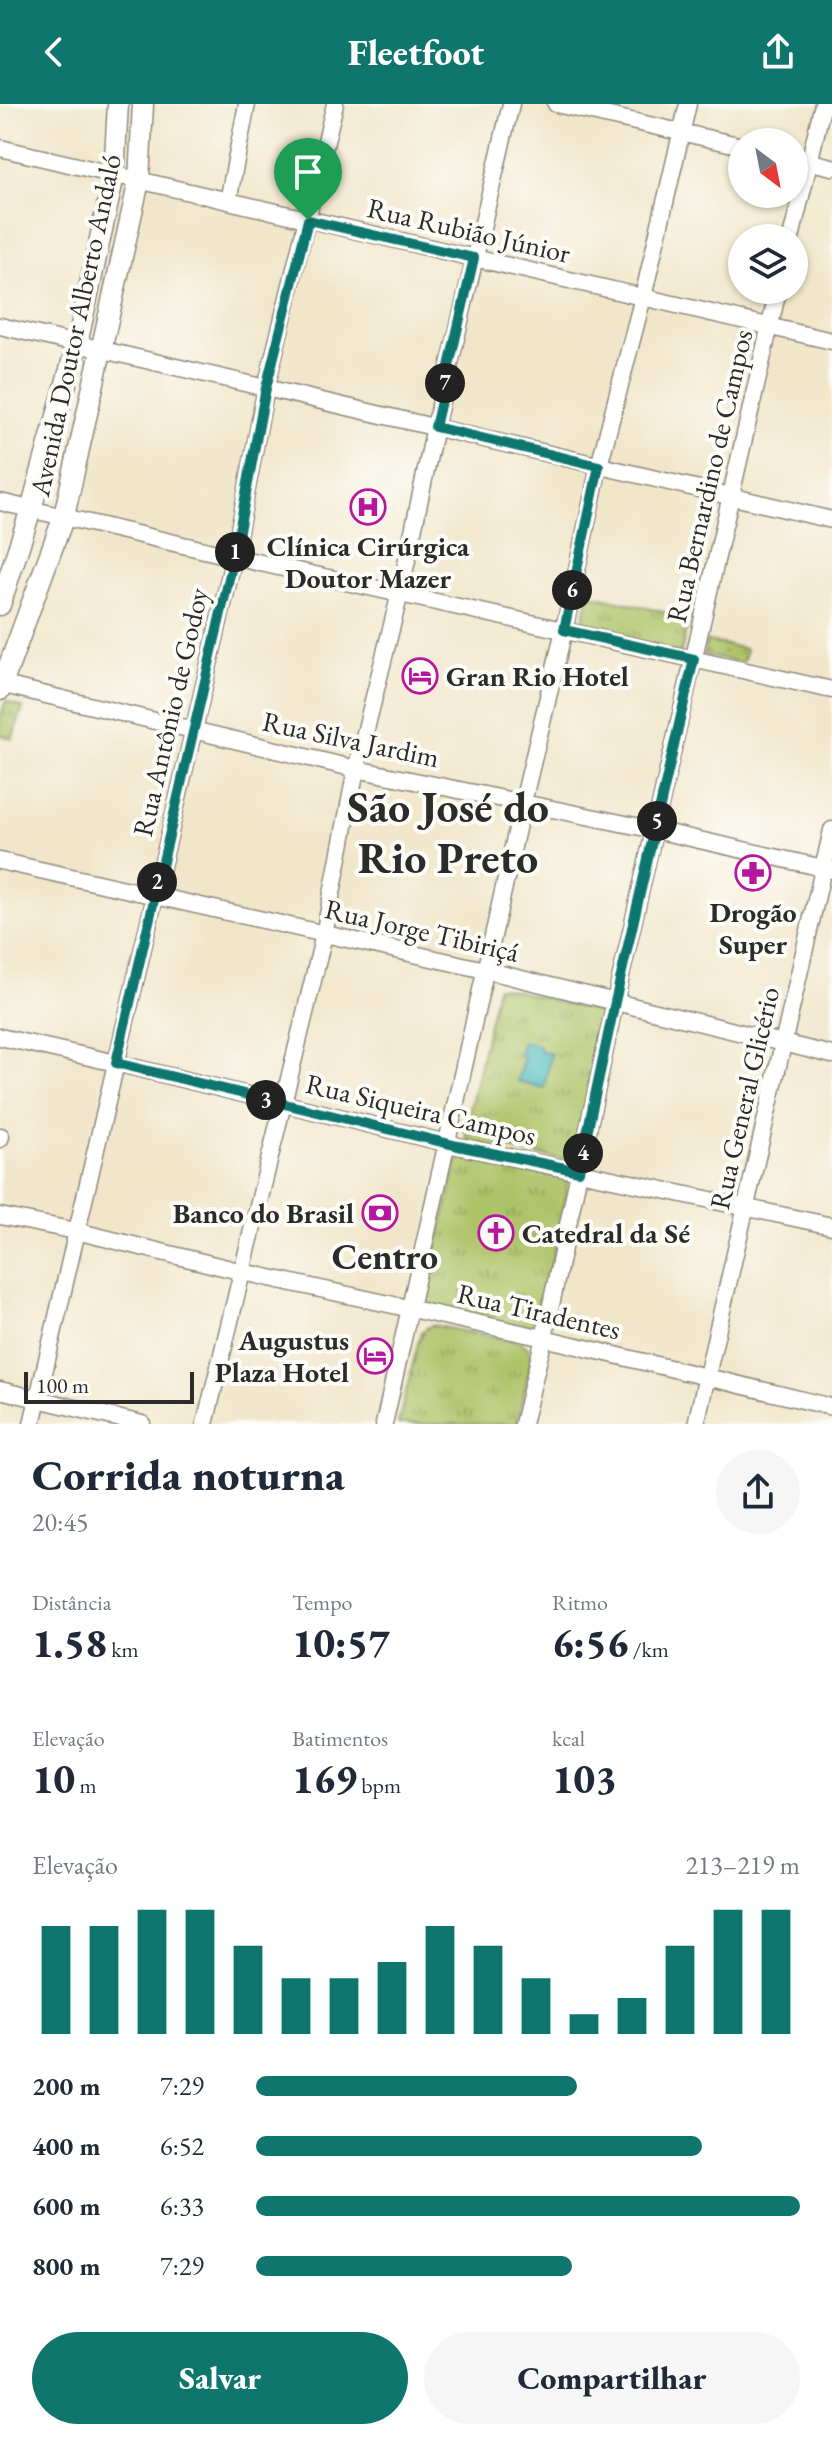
<!DOCTYPE html>
<html lang="pt">
<meta charset="utf-8">
<style>
body{margin:0;font-family:"EB Garamond",serif;background:#f6f6f7;color:#1f2937;height:100vh;display:flex;flex-direction:column;font-size:30px;white-space:nowrap}
*{box-sizing:border-box;margin:0}
p{font-size:26px;color:#747a83}
.icon{flex:none;width:44px;height:44px;fill:none;stroke:currentColor;stroke-width:2;stroke-linecap:round;stroke-linejoin:round}
.map{position:relative;height:1320px;overflow:hidden}
.sheet{display:flex;flex-direction:column;background:#fff;flex:1}
.sheet>*{flex:none}
.needle{width:52px;rotate:148deg}
.controls{position:absolute;left:728px;top:24px;display:grid;gap:16px}
.controls a{display:grid;place-items:center;width:80px;height:80px;border-radius:50%;background:#fff;box-shadow:0 2px 6px #0004;font-size:40px}
.scale{position:absolute;left:24px;bottom:20px;width:170px;box-sizing:border-box;padding-left:8px;border:4px solid #2b2b2b;border-top:0;font-size:22px;line-height:28px;white-space:nowrap;color:#2b2b2b;-webkit-text-stroke:6px #fdfcf7;paint-order:stroke}
.pin{position:absolute;display:grid;place-items:center;width:68px;height:68px;color:#fff;margin:-82px -34px;border-radius:50% 50% 50% 0;rotate:-45deg;box-shadow:0 0 8px #0007}
.pin .icon{rotate:45deg}
.km{position:absolute;width:40px;height:40px;margin:-20px;border-radius:50%;background:#222;color:#fff;font-size:22px;line-height:40px;text-align:center}
.round{display:grid;place-items:center;flex:none;width:84px;height:84px;border-radius:42px;background:#f6f6f7}
.summary{display:flex;align-items:center;justify-content:space-between;height:136px;padding:0 32px}
h1{font-size:44px;font-weight:800;line-height:60px}
.metrics{display:grid;grid-template-columns:repeat(3,1fr);gap:12px;height:136px;padding:8px 32px}
.metrics div{display:grid;align-content:center}
.metrics b{font-size:40px;font-weight:800}
.metrics small{font-size:22px;font-weight:400}
.metrics p{font-size:22px}
.chart{height:224px;padding:16px 32px}
.chart p{display:flex;justify-content:space-between}
.chart svg{width:100%;height:144px;margin-top:8px;stroke:#0f766e;stroke-width:6}
.primary-button{display:flex;gap:16px;margin-top:auto;padding:16px 32px}
.primary-button a{flex:1;height:92px;border-radius:48px;background:#0f766e;color:#fff;font-size:32px;font-weight:800;line-height:92px;text-align:center}
.primary-button a+a{background:#f6f6f7;color:#1f2937}
ul{padding:0 32px;list-style:none;font-size:26px}
li{display:grid;grid-template-columns:128px 96px 1fr;align-items:center;height:60px}
li i{height:20px;border-radius:10px;background:#0f766e}
header{display:flex;justify-content:space-between;align-items:center;height:104px;padding:0 32px;background:#0f766e;color:#fff;font-size:36px;font-weight:800}
.map>svg:first-child{display:block}
.grass{fill:url(#grass-dots);stroke:#6c7749;stroke-width:2}
.park{fill:url(#park-tufts);stroke:#6c7749;stroke-width:2}
.water{fill:#48b7be;stroke:#3a7174;stroke-width:2}
.lines{fill:none;stroke-linecap:round;stroke-linejoin:round}
.minor-casing{stroke:#8e887a;stroke-width:19}
.major-casing{stroke:#8e887a;stroke-width:23}
.minor{stroke:#fff;stroke-width:16}
.major{stroke:#fff;stroke-width:20}
.route-casing{stroke:#fff;stroke-width:16}
.route{stroke:#0f766e;stroke-width:10}
.labels{text-anchor:middle;stroke-width:8;stroke-linejoin:round;paint-order:stroke}
.street-label{font-size:28px;fill:#2b2b2b;stroke:#fdfcf7}
.poi-label{font-size:28px;font-weight:bold;fill:#2b2b2b;stroke:#fdfcf7}
.district-label{font-size:36px;font-weight:bold;fill:#2b2b2b;stroke:#fdfcf7}
.town-label{font-size:44px;font-weight:bold;fill:#2b2b2b;stroke:#fdfcf7}
</style>
<header><svg class="icon" aria-label="back" viewBox="0 0 24 24"><path d="M15 5l-7 7 7 7"/></svg>Fleetfoot<svg class="icon" aria-label="share" viewBox="0 0 24 24"><path d="M12 15V3M7 8l5-5 5 5M5 13v7h14v-7"/></svg></header>
<div class="map">
<svg width="832" height="1320" viewBox="0 0 832 1320">
<defs>
<pattern id="grass-dots" width="8" height="8" patternUnits="userSpaceOnUse" patternTransform="scale(2)"><rect width="8" height="8" fill="#aec367"/><path d="M2 2h.1M6 6h.1" fill="none" stroke="#8e9f55" stroke-width="1.8" stroke-linecap="round"/></pattern>
<pattern id="park-tufts" width="24" height="20" patternUnits="userSpaceOnUse" patternTransform="scale(2)"><rect width="24" height="20" fill="#aec367"/><path d="M3 7l-1-3M5 7V3M7 7l1-3M15 17l-1-3M17 17v-4M19 17l1-3" fill="none" stroke="#8e9f55"/></pattern>
</defs>
<rect width="100%" height="100%" fill="#fdfcf7"/>
<filter id="ink" filterUnits="userSpaceOnUse"><feTurbulence type="fractalNoise" baseFrequency=".0125" numOctaves="2"/><feDisplacementMap in="SourceGraphic" scale="16" xChannelSelector="R" yChannelSelector="G"/><feConvolveMatrix kernelMatrix="1 2 1 2 8 2 1 2 1" color-interpolation-filters="sRGB"/></filter>
<filter id="wash" filterUnits="userSpaceOnUse"><feTurbulence type="fractalNoise" baseFrequency=".006" numOctaves="4" result="noise"/><feDisplacementMap in="SourceGraphic" scale="32" xChannelSelector="R" yChannelSelector="G"/><feGaussianBlur stdDeviation="1.8" result="paint"/><feColorMatrix in="noise" values="0 0 0 0 0 0 0 0 0 0 0 0 0 0 0 0 0 1.4 0 .05"/><feComposite in="paint" operator="in"/></filter>
<g filter="url(#wash)">
<rect width="100%" height="100%" fill="#f1e6ca"/>
<!-- grass -->
<path class="grass" d="M 706,537 L 746,545 L 744,556 L 741,559 L 704,551 Z"/>
<!-- park -->
<path class="park" d="M 589,490 L 689,514 L 681,549 L 581,525 Z
M 6,597 L 23,604 L 12,635 L 0,630 L 0,613 Z
M 497,883 L 503,883 L 600,909 L 606,913 L 575,1052 L 569,1057 L 468,1037 L 465,1028 Z
M 459,1052 L 564,1074 L 567,1077 L 567,1087 L 540,1217 L 534,1224 L 529,1225 L 425,1201 L 424,1193 Z
M 432,1221 L 521,1238 C 528,1243 531,1247 532,1255 L 517,1320 L 398,1320 L 421,1228 Z"/>
<!-- water -->
<path class="water" d="M 523,937 L 539,941 L 539,946 L 551,950 L 544,984 L 517,977 L 524,953 L 519,950 Z"/>
</g>
<g filter="url(#ink)">
<g class="lines">
<defs>
<path id="minor" d="M 556,0 L 742,42
M 0,44 L 832,237
M 794,54 L 832,63
M 228,97 L 247,0
M 791,134 L 823,0
M 0,222 L 832,416
M 0,398 L 234,453 L 832,586
M 0,580 L 356,665 L 655,726 L 832,766
M 0,757 L 485,866 L 832,951
M 0,933 L 116,959 L 458,1042 L 832,1122
M 0,1035 L 1,1032
M 0,1112 L 76,1127 L 243,1168 L 544,1234 L 832,1303
M 0,1286 L 142,1320
M 32,1320 L 234,453 L 266,284 L 335,0
M 205,1320 L 324,831 L 356,665 L 400,489 L 435,323 L 511,0
M 384,1320 L 523,698 L 564,526 L 599,362 L 643,193 L 688,0
M 523,1320 L 544,1234 L 615,898 L 778,186
M 696,1320 L 832,726"/>
<path id="major" d="M 0,501 L 31,405 L 77,240 L 114,71 L 118,0
M 0,586 L 64,412 L 139,77 L 143,0"/>
</defs>
<!-- minor casing -->
<use href="#minor" class="minor-casing"/>
<!-- major casing -->
<use href="#major" class="major-casing"/>
<!-- minor -->
<use href="#minor" class="minor"/>
<!-- major -->
<use href="#major" class="major"/>
</g>
</g>
<g class="lines" filter="url(#ink)">
<defs>
<path id="route" d="M 308,116 L 474,154 L 435,323 L 599,362 L 564,526 L 694,555 L 615,898 L 579,1067 L 458,1042 L 116,959 L 234,453 L 266,284 Z"/>
</defs>
<!-- route casing -->
<use href="#route" class="route-casing"/>
<!-- route -->
<use href="#route" class="route"/>
</g>
<!-- icons -->
<defs>
<symbol id="hospital-ring" viewBox="-11 -11 22 22"><circle r="9.5" fill="#fdfcf7" stroke="#b5179e" stroke-width="1.5"/><path d="M-5-5h3v3.5h4V-5h3V5h-3V1.5h-4V5h-3Z" fill="#b5179e"/></symbol>
<symbol id="hotel-ring" viewBox="-11 -11 22 22"><circle r="9.5" fill="#fdfcf7" stroke="#b5179e" stroke-width="1.5"/><path d="M-6-4.5h1.5V1H6V5H4.5V3h-9V5H-6ZM-4 0a1.8 1.8 0 1 1 3.6 0ZM.5 0V-2.5h3Q6-2.5 6 0Z" fill="#b5179e"/></symbol>
<symbol id="pharmacy-ring" viewBox="-11 -11 22 22"><circle r="9.5" fill="#fdfcf7" stroke="#b5179e" stroke-width="1.5"/><path d="M-2-6h4v4h4v4h-4v4h-4v-4h-4v-4h4Z" fill="#b5179e"/></symbol>
<symbol id="bank-ring" viewBox="-11 -11 22 22"><circle r="9.5" fill="#fdfcf7" stroke="#b5179e" stroke-width="1.5"/><path d="M-6-4H6V4H-6ZM0-2.3a2.3 2.3 0 1 0 0 4.6a2.3 2.3 0 1 0 0-4.6Z" fill="#b5179e"/></symbol>
<symbol id="church-ring" viewBox="-11 -11 22 22"><circle r="9.5" fill="#fdfcf7" stroke="#b5179e" stroke-width="1.5"/><path d="M-1.2-6h2.4v3.5h3.3v2.4h-3.3V6h-2.4V-.1h-3.3v-2.4h3.3Z" fill="#b5179e"/></symbol>
</defs>
<g fill-rule="evenodd">
<use href="#hospital-ring" x="348" y="383" width="40" height="40"/>
<use href="#hotel-ring" x="400" y="552" width="40" height="40"/>
<use href="#pharmacy-ring" x="733" y="749" width="40" height="40"/>
<use href="#bank-ring" x="360" y="1089" width="40" height="40"/>
<use href="#church-ring" x="476" y="1109" width="40" height="40"/>
<use href="#hotel-ring" x="355" y="1232" width="40" height="40"/>
</g>
<g class="labels">
<!-- street labels -->
<g class="street-label">
<text transform="translate(469 126) rotate(13)" y="10">Rua Rubião Júnior</text>
<text transform="translate(75 221) rotate(-78)" y="10">Avenida Doutor Alberto Andaló</text>
<text transform="translate(709 372) rotate(-77)" y="10">Rua Bernardino de Campos</text>
<text transform="translate(170 608) rotate(-77)" y="10">Rua Antônio de Godoy</text>
<text transform="translate(351 635) rotate(12)" y="10">Rua Silva Jardim</text>
<text transform="translate(422 826) rotate(13)" y="10">Rua Jorge Tibiriçá</text>
<text transform="translate(744 994) rotate(-77)" y="10">Rua General Glicério</text>
<text transform="translate(421 1005) rotate(13)" y="10">Rua Siqueira Campos</text>
<text transform="translate(539 1207) rotate(13)" y="10">Rua Tiradentes</text>
</g>
<!-- poi labels -->
<g class="poi-label">
<text x="368" y="452">Clínica Cirúrgica<tspan x="368" dy="32">Doutor Mazer</tspan></text>
<text x="446" y="582" text-anchor="start">Gran Rio Hotel</text>
<text x="753" y="818">Drogão<tspan x="753" dy="32">Super</tspan></text>
<text x="354" y="1119" text-anchor="end">Banco do Brasil</text>
<text x="522" y="1139" text-anchor="start">Catedral da Sé</text>
<text x="349" y="1246" text-anchor="end">Augustus<tspan x="349" dy="32">Plaza Hotel</tspan></text>
</g>
<!-- district labels -->
<g class="district-label">
<text x="385" y="1165">Centro</text>
</g>
<!-- town labels -->
<g class="town-label">
<text x="448" y="718">São José do<tspan x="448" dy="51">Rio Preto</tspan></text>
</g>
</g>
</svg>
<div class="controls">
<a><svg class="needle" viewBox="-14 -14 28 28"><path d="M0-13l5 13h-10z" fill="#e53935"/><path d="M0 13l5-13h-10z" fill="#747a83"/></svg></a>
<a><svg class="icon" aria-label="layers" viewBox="0 0 24 24"><path d="M12 4l9 5-9 5-9-5zM3 14l9 5 9-5"/></svg></a>
</div>
<div class="scale">100 m</div>
<div class="pin" style="left:308px;top:116px;background:#1e9e55"><svg class="icon" aria-label="arrive" viewBox="0 0 24 24"><path d="M6 21V4h12l-3 4 3 4H6"/></svg></div>
<b class="km" style="left:235px;top:448px">1</b>
<b class="km" style="left:157px;top:778px">2</b>
<b class="km" style="left:266px;top:996px">3</b>
<b class="km" style="left:583px;top:1049px">4</b>
<b class="km" style="left:657px;top:717px">5</b>
<b class="km" style="left:572px;top:486px">6</b>
<b class="km" style="left:445px;top:279px">7</b>
</div>
<section class="sheet">
<div class="summary"><div><h1>Corrida noturna</h1><p>20:45</p></div><a class="round"><svg class="icon" aria-label="share" viewBox="0 0 24 24"><path d="M12 15V3M7 8l5-5 5 5M5 13v7h14v-7"/></svg></a></div>
<div class="metrics">
<div><p>Distância</p><b>1.58<small> km</small></b></div>
<div><p>Tempo</p><b>10:57</b></div>
<div><p>Ritmo</p><b>6:56<small> /km</small></b></div>
</div>
<div class="metrics">
<div><p>Elevação</p><b>10<small> m</small></b></div>
<div><p>Batimentos</p><b>169<small> bpm</small></b></div>
<div><p>kcal</p><b>103</b></div>
</div>
<div class="chart"><p><span>Elevação</span>213–219 m</p>
<svg viewBox="0 0 160 44" preserveAspectRatio="none"><path d="M5 44V11M15 44V11M25 44V6M35 44V6M45 44V17M55 44V27M65 44V27M75 44V22M85 44V11M95 44V17M105 44V27M115 44V38M125 44V33M135 44V17M145 44V6M155 44V6"/></svg>
</div>
<ul>
<li><b>200 m</b>7:29<i style="width:59%"></i></li>
<li><b>400 m</b>6:52<i style="width:82%"></i></li>
<li><b>600 m</b>6:33<i style="width:100%"></i></li>
<li><b>800 m</b>7:29<i style="width:58%"></i></li>
</ul>
<div class="primary-button"><a>Salvar</a><a>Compartilhar</a></div>
</section>
